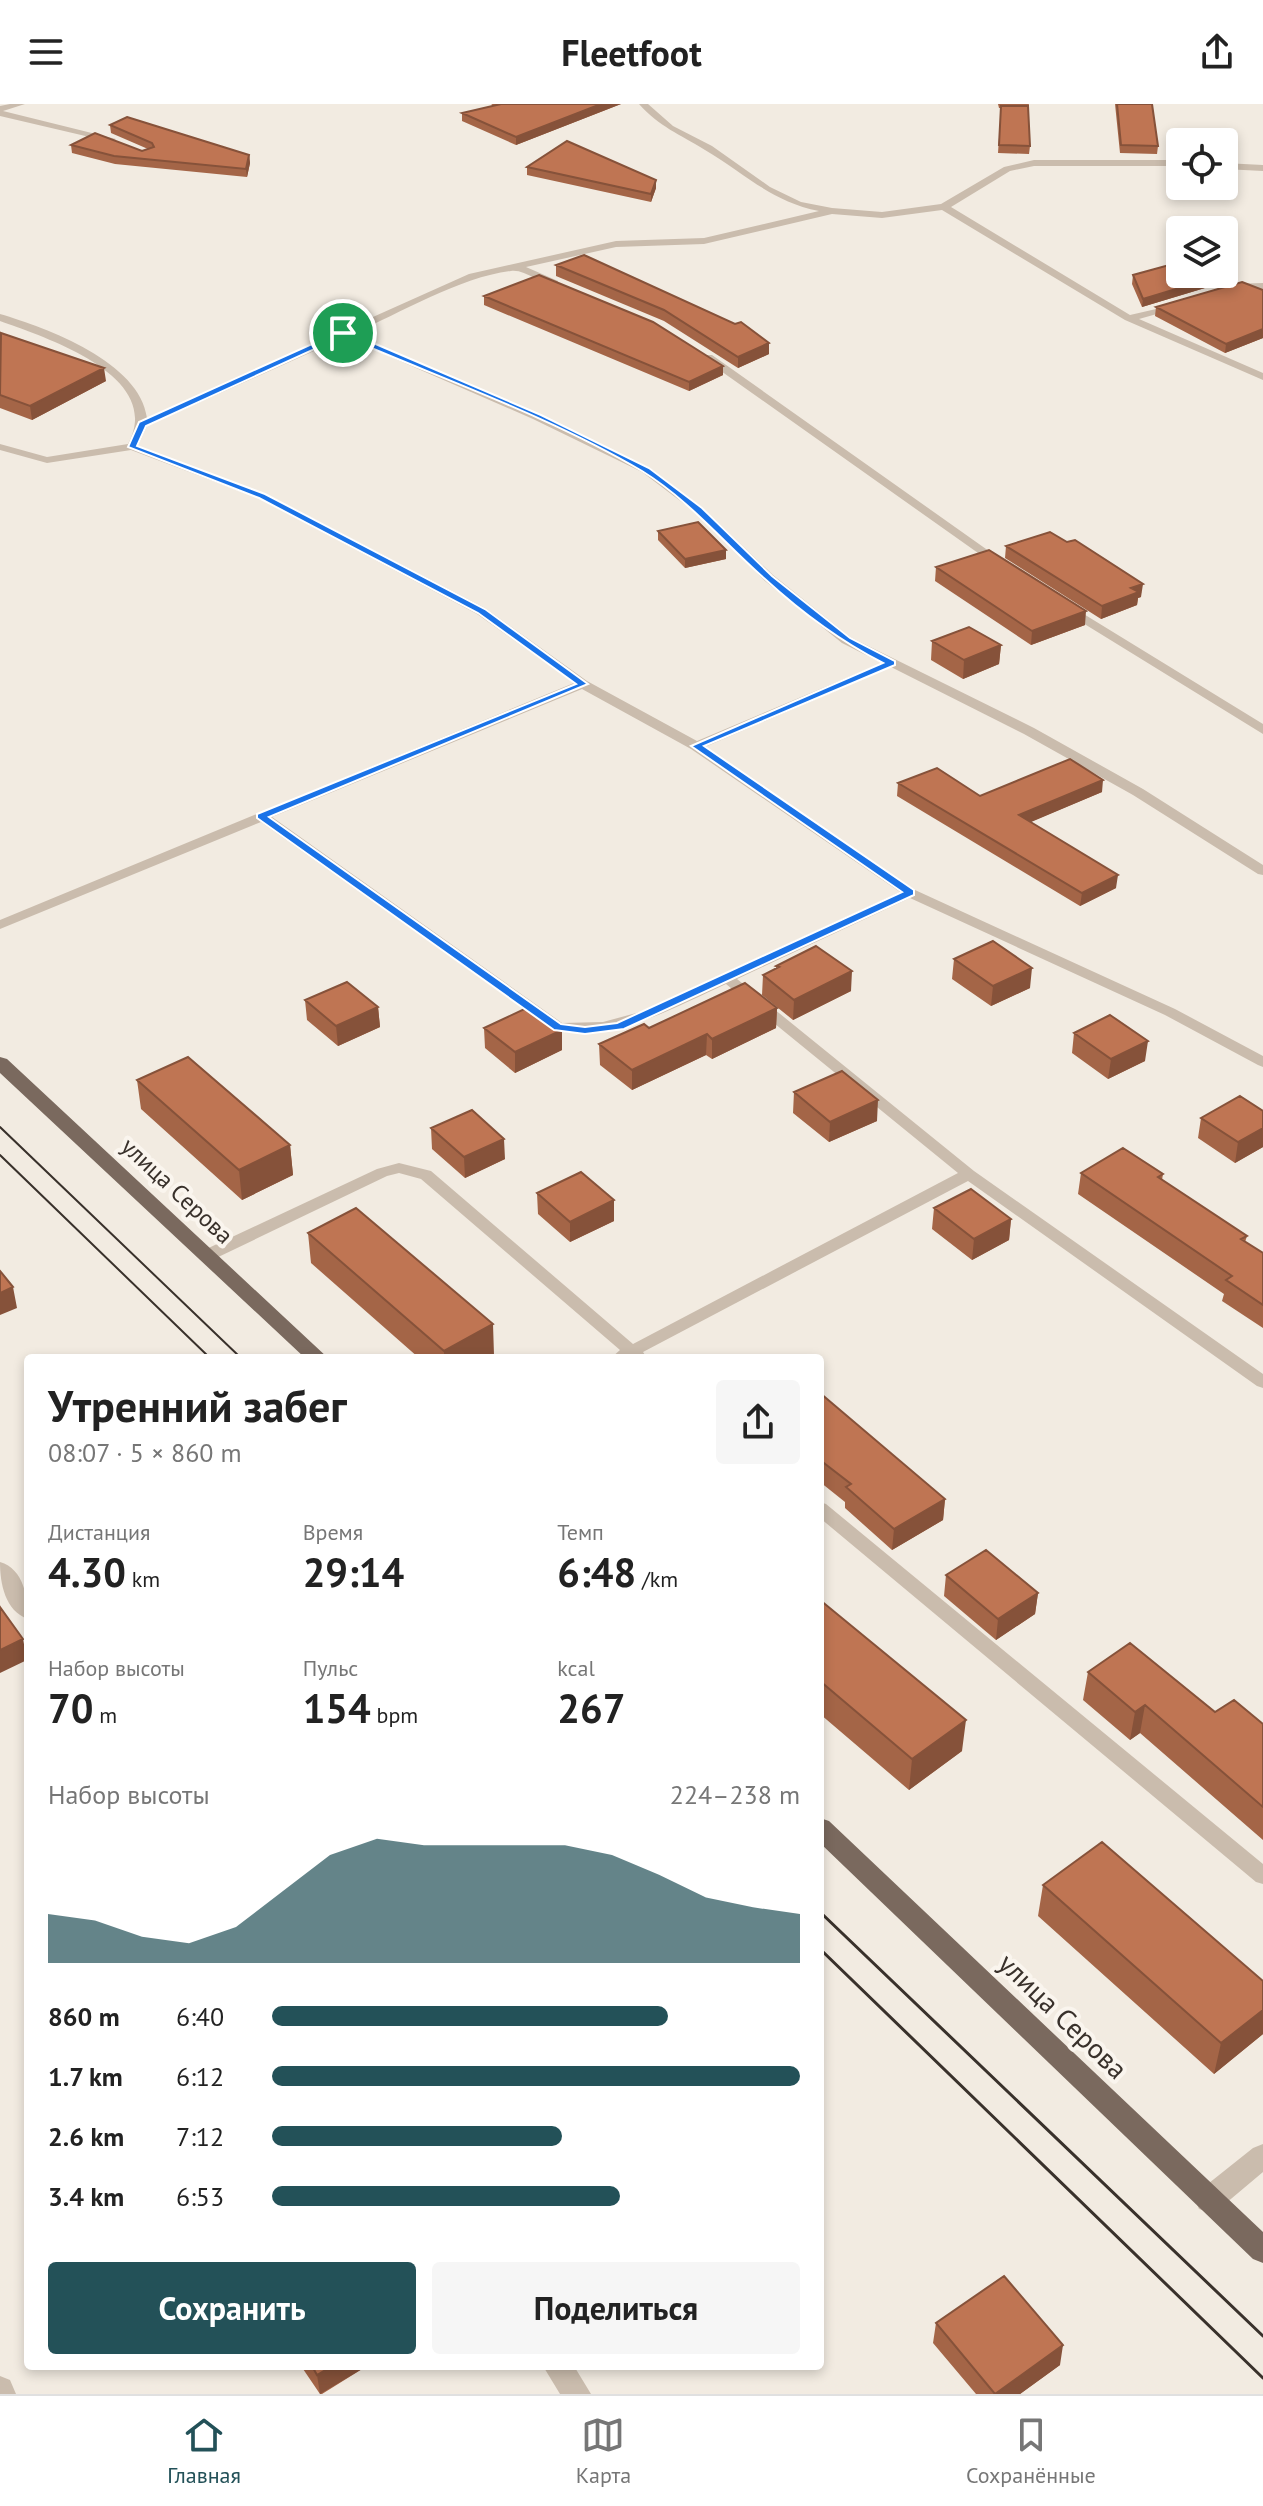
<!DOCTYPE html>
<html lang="ru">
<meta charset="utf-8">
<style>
body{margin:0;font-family:"PT Sans",sans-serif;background:#f6f6f6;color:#222;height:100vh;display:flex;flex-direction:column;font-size:30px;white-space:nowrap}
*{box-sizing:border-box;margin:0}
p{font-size:26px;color:#767676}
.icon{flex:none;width:44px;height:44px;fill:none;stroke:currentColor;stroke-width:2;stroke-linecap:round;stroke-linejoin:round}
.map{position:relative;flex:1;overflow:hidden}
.details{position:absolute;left:24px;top:1250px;width:800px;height:1016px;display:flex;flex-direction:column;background:#fff;border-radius:8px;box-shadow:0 4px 12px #0003}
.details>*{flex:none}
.fabs{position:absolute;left:1166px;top:24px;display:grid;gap:16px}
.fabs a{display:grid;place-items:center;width:72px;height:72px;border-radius:8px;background:#fff;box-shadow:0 4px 12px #0003;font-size:40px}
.pin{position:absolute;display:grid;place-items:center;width:68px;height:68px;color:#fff;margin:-34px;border:4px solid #fff;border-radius:50%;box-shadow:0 2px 8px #0007}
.round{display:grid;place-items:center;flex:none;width:84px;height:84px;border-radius:8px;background:#f6f6f6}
.head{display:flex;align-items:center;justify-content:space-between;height:136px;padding:0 24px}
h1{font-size:44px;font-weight:700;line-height:60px}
.stats{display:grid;grid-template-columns:repeat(3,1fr);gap:12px;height:136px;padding:8px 24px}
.stats div{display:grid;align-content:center}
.stats b{font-size:40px;font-weight:700}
.stats small{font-size:22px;font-weight:400}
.stats p{font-size:22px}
.chart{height:224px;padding:16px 24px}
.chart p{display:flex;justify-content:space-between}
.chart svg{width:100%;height:144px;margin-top:8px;fill:#235158;opacity:.7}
.cta{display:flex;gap:16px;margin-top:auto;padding:16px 24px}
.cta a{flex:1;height:92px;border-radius:8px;background:#235158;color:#fff;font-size:32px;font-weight:700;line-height:92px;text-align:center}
.cta a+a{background:#f6f6f6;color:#222}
ul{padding:0 24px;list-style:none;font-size:26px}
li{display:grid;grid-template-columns:128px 96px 1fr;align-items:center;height:60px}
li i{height:20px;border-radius:10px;background:#235158}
header{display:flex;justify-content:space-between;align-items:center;height:104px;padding:0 24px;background:#fff;font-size:36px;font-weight:700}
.tab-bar{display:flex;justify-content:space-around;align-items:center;height:112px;border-top:2px solid #e0e0e0;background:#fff;font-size:22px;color:#767676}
.tab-bar a{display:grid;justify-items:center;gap:4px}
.tab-bar .active{color:#235158}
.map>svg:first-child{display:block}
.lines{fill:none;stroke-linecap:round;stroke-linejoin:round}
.lane{fill:#cabcad;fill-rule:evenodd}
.street{fill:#cabcad;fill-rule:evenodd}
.primary{fill:#7a695e;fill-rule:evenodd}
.tram-far1{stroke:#39312b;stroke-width:2}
.tram{stroke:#39312b;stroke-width:3}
.wall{fill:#a46547}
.shaded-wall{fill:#86523a}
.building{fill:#bf7553;stroke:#86523a;stroke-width:2}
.route{fill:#1a73e8;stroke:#fff;stroke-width:2;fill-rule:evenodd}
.labels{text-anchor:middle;stroke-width:8;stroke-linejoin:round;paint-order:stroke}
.street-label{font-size:24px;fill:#39312b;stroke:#faf5ee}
.near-street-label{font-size:28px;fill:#39312b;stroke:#faf5ee}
</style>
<header><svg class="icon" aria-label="menu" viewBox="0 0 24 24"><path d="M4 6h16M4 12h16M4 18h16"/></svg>Fleetfoot<svg class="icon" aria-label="share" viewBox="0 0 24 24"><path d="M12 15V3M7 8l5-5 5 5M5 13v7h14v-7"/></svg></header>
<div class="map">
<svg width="1263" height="2290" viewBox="0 0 1263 2290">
<rect width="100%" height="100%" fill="#f2ebe1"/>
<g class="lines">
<!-- lane -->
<path class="lane" d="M 10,0 L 25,0 L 3,7 L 116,35 L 111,38 L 0,12 L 0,2 Z
M 639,0 L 648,0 L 673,22 L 712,42 L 770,83 L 801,98 L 832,104 L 882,108 L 941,100 L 1004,63 L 1034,56 L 1180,56 L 1180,62 L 1034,62 L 1010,67 L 951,103 L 1130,211 L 1178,200 L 1178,204 L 1139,215 L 1263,269 L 1263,276 L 1125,216 L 942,106 L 882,114 L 832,110 L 704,140 L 616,143 L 526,163 L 558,177 L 558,181 C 541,182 526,165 511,167 C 461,173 400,209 353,230 L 541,311 L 650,364 L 703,404 L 773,471 L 850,533 L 1034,624 L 1143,685 L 1263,761 L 1263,771 L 1258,770 L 1133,691 L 1024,630 L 891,563 L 705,643 L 915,786 L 1175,905 L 1263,952 L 1263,963 L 1258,961 L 1165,911 L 910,794 L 737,875 L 974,1067 L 1263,1270 L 1263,1284 L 1257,1282 L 968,1077 L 643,1248 L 647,1254 L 611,1254 L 620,1246 L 421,1075 L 399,1069 L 387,1072 L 212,1156 L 200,1156 L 198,1152 L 200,1148 L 377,1065 L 399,1059 L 431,1067 L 633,1240 L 958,1069 L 726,880 C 673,904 613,939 553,926 L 261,718 L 0,825 L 0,816 L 574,579 L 477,510 L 258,394 L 131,346 L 47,359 L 0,346 L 0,340 L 47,353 L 128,340 C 165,272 47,234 0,217 L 0,210 C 47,224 140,258 147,314 L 469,170 L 616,137 L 704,134 L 819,107 C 770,97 746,70 705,46 C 679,30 660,23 639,0 ZM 345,233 L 533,315 L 642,368 L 695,408 L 765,477 L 842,539 L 882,559 L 697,637 L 587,577 L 485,504 L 266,390 L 138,342 L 147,322 ZM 582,585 L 691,645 L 900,788 L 640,908 L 603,918 L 562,919 L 272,713 Z
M 1224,59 L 1263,61 L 1263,67 L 1224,65 Z
M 1263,179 L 1263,185 L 1230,186 L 1225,183 L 1230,180 Z
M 704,251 L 712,251 L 1003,457 L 1003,461 L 995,461 L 704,255 Z
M 1069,501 L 1263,620 L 1263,630 L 1065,508 L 1063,505 Z
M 820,1398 L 826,1400 L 1263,1760 L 1263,1780 L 1256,1778 L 820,1414 Z"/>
<!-- street -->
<path class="street" d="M 0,1458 C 24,1465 28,1494 28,1515 C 5,1507 0,1479 0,1458 Z
M 1263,2040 L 1263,2068 L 1219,2105 L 1209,2108 L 1199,2105 L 1195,2096 L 1199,2087 L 1253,2044 Z
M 543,2262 L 574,2262 L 591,2290 L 560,2290 Z
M 0,2272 L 10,2276 L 16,2290 L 0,2290 Z"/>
<!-- primary -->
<path class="primary" d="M 0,953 L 7,955 L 328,1254 L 305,1254 L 0,969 Z
M 820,1714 L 829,1717 L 1263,2128 L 1263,2159 L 1253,2155 L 820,1739 Z"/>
<!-- tram-far1 -->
<path class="tram-far1" d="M 0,1023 L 241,1254
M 0,1051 L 210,1254"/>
<!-- tram -->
<path class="tram" d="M 820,1808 L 1263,2232
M 820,1845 L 1263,2274"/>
</g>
<!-- wall -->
<path class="wall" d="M 491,0 L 621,0 L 516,41 L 462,17 L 462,9 L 494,2 Z
M 998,0 L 1029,0 L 1028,4 L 1030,42 L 1029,50 L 998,49 L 1001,4 L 999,4 Z
M 1115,0 L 1152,0 L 1158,42 L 1157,50 L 1120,49 Z
M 110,21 L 249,51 L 250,59 L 247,73 L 115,60 L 72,49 L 71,41 L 142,47 L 148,45 L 111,29 Z
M 527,63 L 656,76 L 656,84 L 651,98 L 527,71 Z
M 556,161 L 769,239 L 769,250 L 738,264 L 664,217 L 556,172 Z
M 1229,169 L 1228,177 L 1142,203 L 1132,180 L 1133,171 Z
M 1263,186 L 1263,234 L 1225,249 L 1155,212 L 1156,203 Z
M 484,192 L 723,271 L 689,287 L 484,201 Z
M 0,230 L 106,277 L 32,316 L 0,304 Z
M 658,427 L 726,455 L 685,464 L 658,436 Z
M 1067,438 L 1141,493 L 1138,494 L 1137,501 L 1101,515 L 1005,454 L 1006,442 Z
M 936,463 L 1085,521 L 1031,541 L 935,477 Z
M 932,537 L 1001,541 L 999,560 L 963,575 L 931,556 Z
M 898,679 L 980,692 L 1102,688 L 1030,718 L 1116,784 L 1080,802 L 897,692 Z
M 954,855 L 1030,884 L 991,902 L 952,875 Z
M 776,862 L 851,887 L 793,916 L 762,891 L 763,871 L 776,865 Z
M 305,896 L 378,903 L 380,923 L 338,942 L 307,916 Z
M 777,904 L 776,924 L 712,955 L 706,951 L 632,986 L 600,961 L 599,940 L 649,924 Z
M 484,924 L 562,946 L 515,969 L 485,944 Z
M 1074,929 L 1145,957 L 1108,975 L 1072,949 Z
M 137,976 L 290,1041 L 293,1071 L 242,1096 L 141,1005 Z
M 794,988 L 877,1017 L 829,1038 L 793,1009 Z
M 1263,1007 L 1263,1043 L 1235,1059 L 1198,1034 L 1201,1014 Z
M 431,1024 L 505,1055 L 465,1074 L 432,1045 Z
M 1081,1069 L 1163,1070 L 1162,1076 L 1247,1132 L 1245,1138 L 1263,1149 L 1263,1224 L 1222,1197 L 1224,1190 L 1078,1090 Z
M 537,1089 L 614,1096 L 614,1117 L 570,1138 L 538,1110 Z
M 934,1104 L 1011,1115 L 1009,1136 L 972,1156 L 932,1125 Z
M 308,1129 L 494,1251 L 488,1254 L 419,1254 L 311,1159 Z
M 820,1289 L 945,1395 L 943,1416 L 892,1446 L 845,1404 L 845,1398 L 820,1378 Z
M 946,1471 L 1038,1489 L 1035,1510 L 996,1536 L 944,1492 Z
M 820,1496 L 962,1647 L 909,1686 L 820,1610 Z
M 1088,1568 L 1215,1608 L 1263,1620 L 1263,1736 L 1140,1629 L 1130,1636 L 1083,1596 Z
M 1043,1781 L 1263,1877 L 1263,1930 L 1214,1970 L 1038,1812 Z
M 936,2219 L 1060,2261 L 1020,2290 L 976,2290 L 933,2239 Z
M 301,2262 L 367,2262 L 322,2290 L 320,2290 Z"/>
<!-- shaded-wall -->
<path class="shaded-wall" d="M 601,0 L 621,0 L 516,41 L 516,33 Z
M 249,51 L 250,59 L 247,73 L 246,65 Z
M 656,76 L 656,84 L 651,98 L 651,90 Z
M 1229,169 L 1228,177 L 1142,203 L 1143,195 Z
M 1263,225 L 1263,234 L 1225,249 L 1226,240 Z
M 769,239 L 769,250 L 738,264 L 738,253 Z
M 723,262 L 723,271 L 689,287 L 689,278 Z
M 104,264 L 106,277 L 32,316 L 30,302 Z
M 726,446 L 726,455 L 685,464 L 685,455 Z
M 1143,480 L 1141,493 L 1138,494 L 1137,501 L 1101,515 L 1102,502 L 1131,484 Z
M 1086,507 L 1085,521 L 1031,541 L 1032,527 Z
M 1001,541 L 999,560 L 963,575 L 964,556 Z
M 1103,676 L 1102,688 L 1017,724 L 1019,711 Z
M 1118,771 L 1116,784 L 1080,802 L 1082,789 Z
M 1032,864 L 1030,884 L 991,902 L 993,882 Z
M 852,867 L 851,887 L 793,916 L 794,896 Z
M 378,903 L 380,923 L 338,942 L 336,922 Z
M 777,904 L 776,924 L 712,955 L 712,935 Z
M 562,926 L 562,946 L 515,969 L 515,948 Z
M 707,930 L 706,951 L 632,986 L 632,966 Z
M 1148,937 L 1145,957 L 1108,975 L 1111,955 Z
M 878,996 L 877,1017 L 829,1038 L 830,1018 Z
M 1263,1024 L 1263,1043 L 1235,1059 L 1238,1038 Z
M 504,1035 L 505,1055 L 465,1074 L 464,1053 Z
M 290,1041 L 293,1071 L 242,1096 L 239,1066 Z
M 614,1096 L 614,1117 L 570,1138 L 570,1118 Z
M 1011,1115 L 1009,1136 L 972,1156 L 974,1135 Z
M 13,1183 L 17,1204 L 0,1211 L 0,1189 Z
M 493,1220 L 494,1251 L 488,1254 L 444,1254 L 444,1247 Z
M 945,1395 L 943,1416 L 892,1446 L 894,1425 Z
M 1038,1489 L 1035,1510 L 996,1536 L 998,1515 Z
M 23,1535 L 27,1556 L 0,1569 L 0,1546 Z
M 1145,1601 L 1140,1629 L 1130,1636 L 1135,1608 Z
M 966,1616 L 962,1647 L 909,1686 L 912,1655 Z
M 1263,1906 L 1263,1930 L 1214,1970 L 1221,1939 Z
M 1063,2241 L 1060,2261 L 1020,2290 L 995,2290 Z
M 332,2262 L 367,2262 L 320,2290 L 317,2271 Z"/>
<!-- building -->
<path class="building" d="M 501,0 L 601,0 L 516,33 L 462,9 Z
M 1117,0 L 1152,0 L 1158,42 L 1121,41 Z
M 1001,2 L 1028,2 L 1030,42 L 999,41 Z
M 127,13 L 249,51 L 246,65 L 114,52 L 71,41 L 95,29 L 142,47 L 154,43 L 152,39 L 110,21 Z
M 567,37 L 656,76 L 651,90 L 527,63 Z
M 584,151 L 735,220 L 741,218 L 769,239 L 738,253 L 664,206 L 556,161 Z
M 1180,158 L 1180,170 L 1224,170 L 1224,166 L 1229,169 L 1143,195 L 1133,171 Z
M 539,171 L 653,218 L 723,262 L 689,278 L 484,192 Z
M 1242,178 L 1263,186 L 1263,225 L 1226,240 L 1156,203 Z
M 1,229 L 104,264 L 30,302 L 0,291 Z
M 698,418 L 726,446 L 685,455 L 658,427 Z
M 1050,428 L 1067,438 L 1075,436 L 1143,480 L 1131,484 L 1139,488 L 1102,502 L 1006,442 Z
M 989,446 L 1086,507 L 1032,527 L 936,463 Z
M 969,523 L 1001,541 L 964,556 L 932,537 Z
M 1070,655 L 1103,676 L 1019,711 L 1118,771 L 1082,789 L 898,679 L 937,664 L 980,692 Z
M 993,837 L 1032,864 L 993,882 L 954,855 Z
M 816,842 L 852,867 L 794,896 L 763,871 L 779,863 L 776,862 Z
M 347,878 L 378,903 L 336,922 L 305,896 Z
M 745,879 L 777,904 L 712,935 L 707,930 L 632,966 L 599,940 L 644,920 L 649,924 Z
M 531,902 L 562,926 L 515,948 L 484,924 Z
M 1110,911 L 1148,937 L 1111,955 L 1074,929 Z
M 188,953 L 290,1041 L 239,1066 L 137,976 Z
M 842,967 L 878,996 L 830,1018 L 794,988 Z
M 1240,992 L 1263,1007 L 1263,1024 L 1238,1038 L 1201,1014 Z
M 472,1006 L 504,1035 L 464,1053 L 431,1024 Z
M 1123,1044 L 1163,1070 L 1158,1073 L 1247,1132 L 1241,1135 L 1263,1149 L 1263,1201 L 1226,1176 L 1232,1172 L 1081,1069 Z
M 581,1068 L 614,1096 L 570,1118 L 537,1089 Z
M 971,1085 L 1011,1115 L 974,1135 L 934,1104 Z
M 356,1104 L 493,1220 L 444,1247 L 308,1129 Z
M 0,1167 L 13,1183 L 0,1189 Z
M 820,1289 L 945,1395 L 894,1425 L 846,1383 L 851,1380 L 820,1356 Z
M 986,1446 L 1038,1489 L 998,1515 L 946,1471 Z
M 820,1496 L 966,1616 L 912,1655 L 820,1577 Z
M 0,1503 L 23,1535 L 0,1546 Z
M 1130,1539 L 1215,1608 L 1234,1596 L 1263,1620 L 1263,1703 L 1145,1601 L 1135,1608 L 1088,1568 Z
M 1102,1738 L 1263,1877 L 1263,1906 L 1221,1939 L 1043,1781 Z
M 1004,2172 L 1063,2241 L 995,2290 L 936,2219 Z
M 312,2262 L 332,2262 L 317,2271 Z"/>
<!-- route -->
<path class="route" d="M 343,226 L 541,311 L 649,364 L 702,404 L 772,472 L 850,534 L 895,557 L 895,561 L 704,642 L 914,786 L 914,791 L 624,925 L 585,930 L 554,926 L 257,714 L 257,710 L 576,580 L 478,509 L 259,394 L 128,343 L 139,318 ZM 343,232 C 442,275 549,312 642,367 C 689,396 724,439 765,475 C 801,508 840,537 883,559 L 691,642 L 902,788 L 617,919 L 585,923 L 561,920 L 269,713 L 588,580 L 485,505 L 265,390 L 137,342 L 146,322 Z"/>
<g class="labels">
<!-- street labels -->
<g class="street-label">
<text transform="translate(177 1087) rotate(43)" y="8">улица Серова</text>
</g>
<!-- near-street labels -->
<g class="near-street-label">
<text transform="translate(1063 1912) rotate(44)" y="10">улица Серова</text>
</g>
</g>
</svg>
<div class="fabs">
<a><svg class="icon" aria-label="locate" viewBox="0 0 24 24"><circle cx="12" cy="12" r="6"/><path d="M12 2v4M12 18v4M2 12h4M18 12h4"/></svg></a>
<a><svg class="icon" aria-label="layers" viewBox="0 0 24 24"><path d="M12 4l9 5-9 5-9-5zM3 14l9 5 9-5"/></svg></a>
</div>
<div class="pin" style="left:343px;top:229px;background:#1e9e55"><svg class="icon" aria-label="arrive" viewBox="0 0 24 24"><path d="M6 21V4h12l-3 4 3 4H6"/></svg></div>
<section class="details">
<div class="head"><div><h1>Утренний забег</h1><p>08:07 · 5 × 860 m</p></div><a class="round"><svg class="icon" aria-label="share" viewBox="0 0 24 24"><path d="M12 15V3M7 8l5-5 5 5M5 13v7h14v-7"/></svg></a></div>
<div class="stats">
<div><p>Дистанция</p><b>4.30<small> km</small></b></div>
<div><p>Время</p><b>29:14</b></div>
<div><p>Темп</p><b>6:48<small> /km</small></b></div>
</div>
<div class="stats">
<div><p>Набор высоты</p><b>70<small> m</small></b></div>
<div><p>Пульс</p><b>154<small> bpm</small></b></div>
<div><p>kcal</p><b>267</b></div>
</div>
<div class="chart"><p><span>Набор высоты</span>224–238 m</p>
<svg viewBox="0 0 160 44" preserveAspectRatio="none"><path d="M0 44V29L10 31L20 36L30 38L40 33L50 22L60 11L70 6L80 8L90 8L100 8L110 8L120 11L130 17L140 24L150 27L160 29V44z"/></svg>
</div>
<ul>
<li><b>860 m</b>6:40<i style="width:75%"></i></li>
<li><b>1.7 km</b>6:12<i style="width:100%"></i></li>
<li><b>2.6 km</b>7:12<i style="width:55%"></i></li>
<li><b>3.4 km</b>6:53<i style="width:66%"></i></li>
</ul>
<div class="cta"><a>Сохранить</a><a>Поделиться</a></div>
</section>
</div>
<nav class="tab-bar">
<a class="active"><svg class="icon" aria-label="home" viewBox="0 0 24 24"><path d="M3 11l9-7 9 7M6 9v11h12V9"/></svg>Главная</a>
<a><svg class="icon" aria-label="map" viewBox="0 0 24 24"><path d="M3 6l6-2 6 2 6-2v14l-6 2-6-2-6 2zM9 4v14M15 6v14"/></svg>Карта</a>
<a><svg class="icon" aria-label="saved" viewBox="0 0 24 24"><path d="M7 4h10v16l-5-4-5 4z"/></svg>Сохранённые</a>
</nav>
